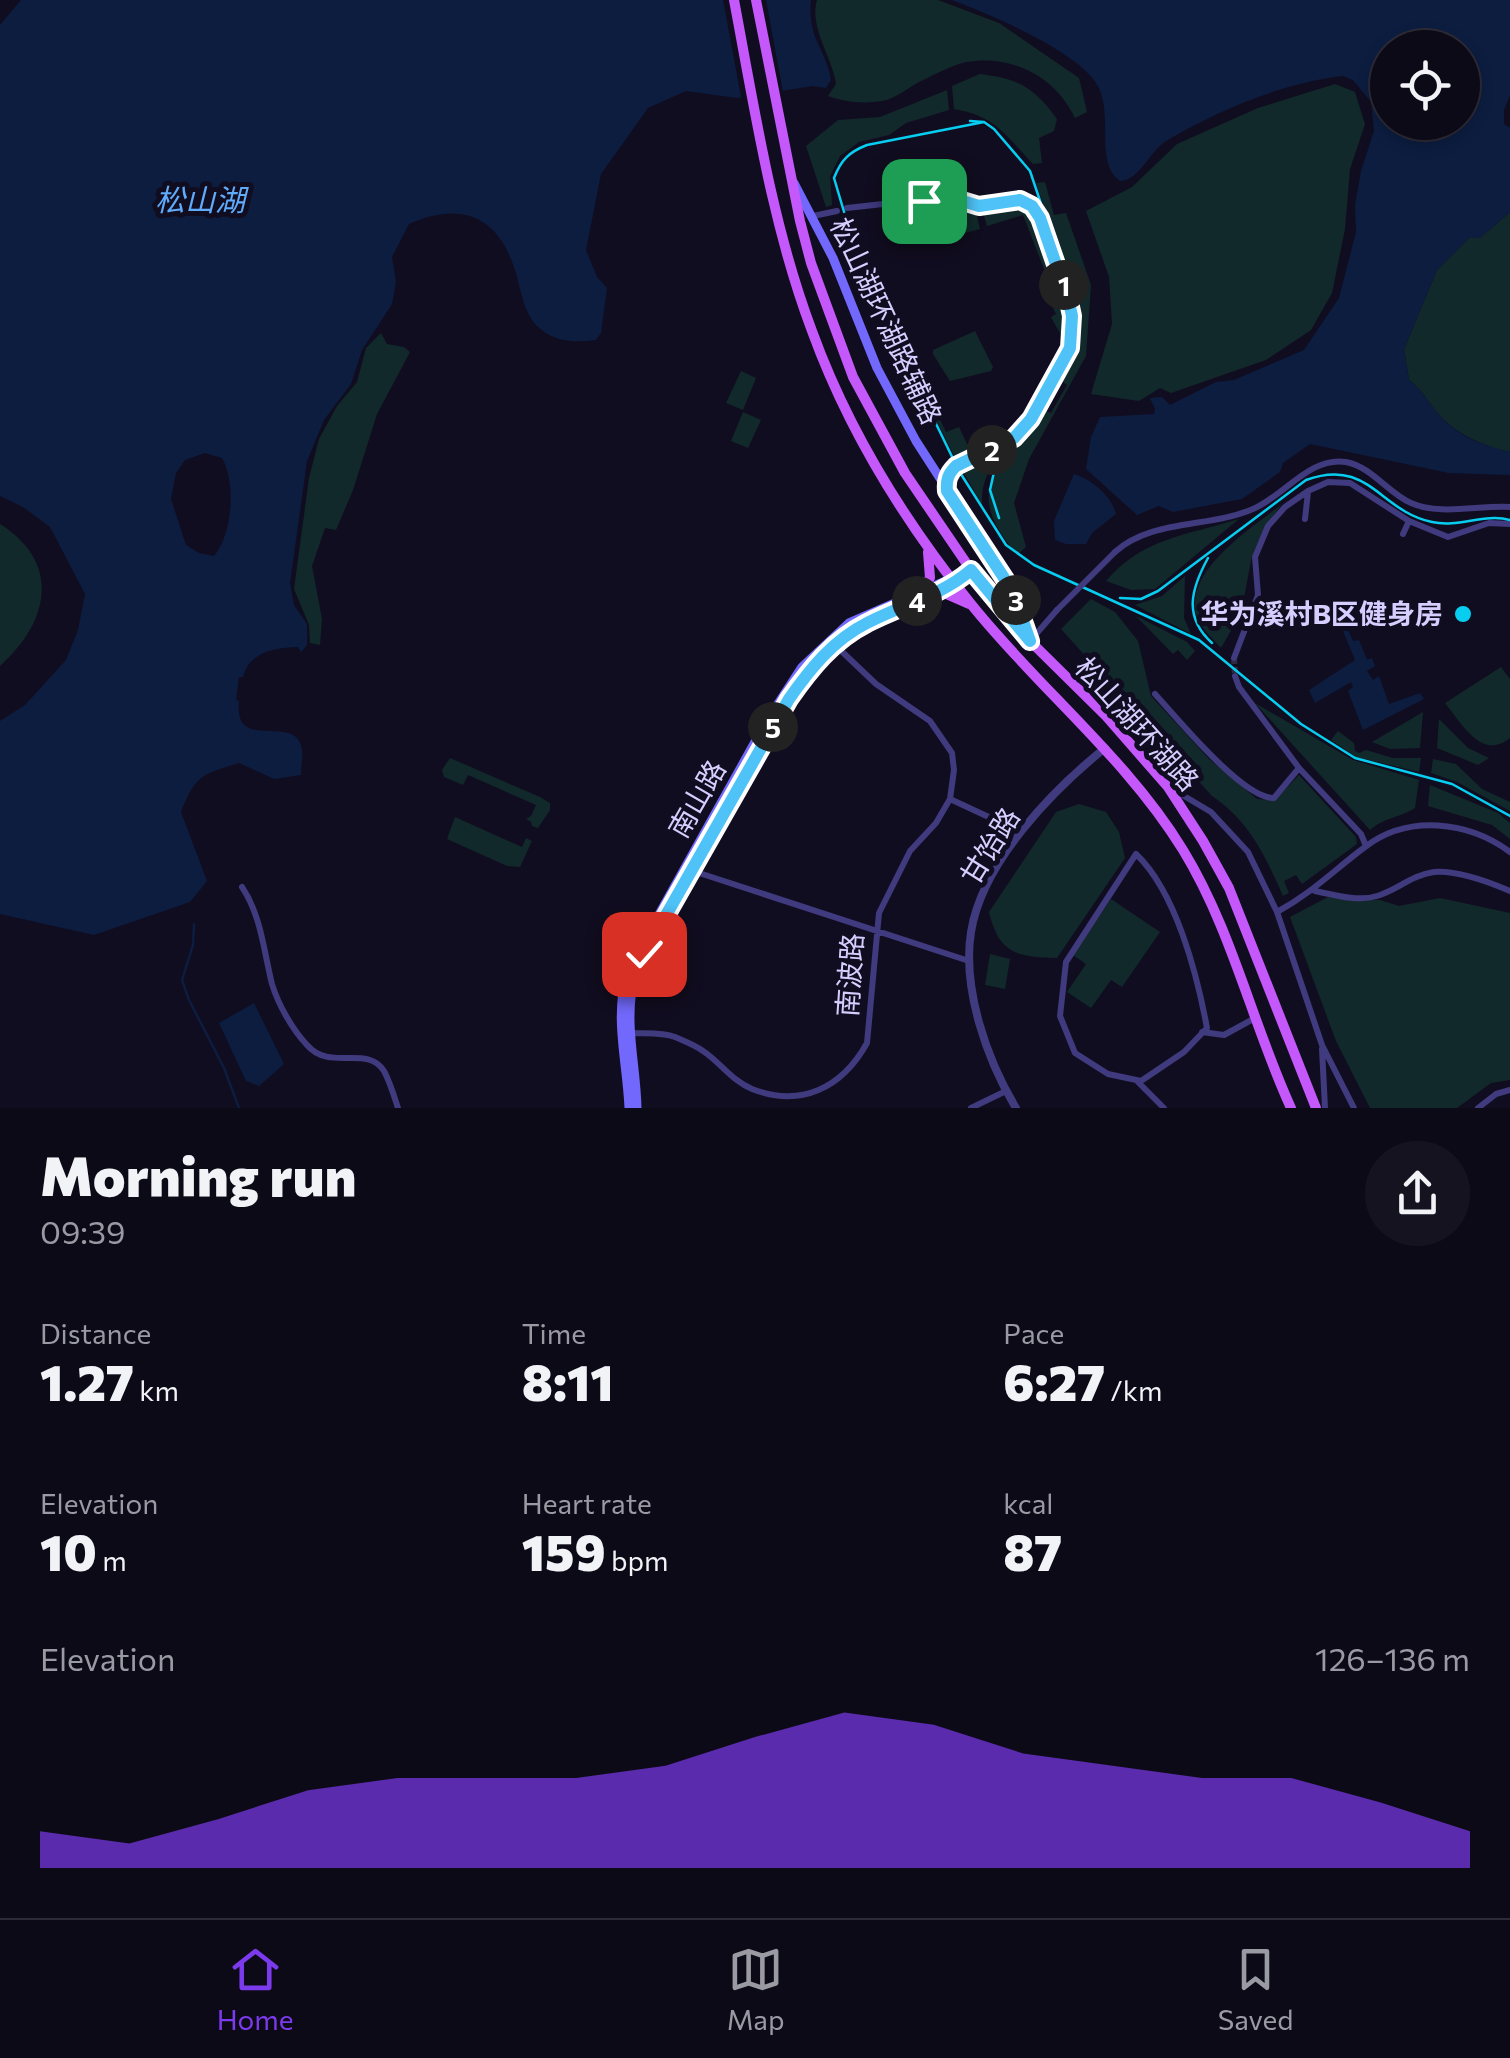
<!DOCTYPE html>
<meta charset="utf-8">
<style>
body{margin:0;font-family:Commissioner,"Noto Sans SC",sans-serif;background:#161321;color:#f1f3f6;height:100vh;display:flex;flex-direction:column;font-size:38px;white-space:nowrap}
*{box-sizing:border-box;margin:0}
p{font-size:32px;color:#9a9aa2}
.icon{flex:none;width:55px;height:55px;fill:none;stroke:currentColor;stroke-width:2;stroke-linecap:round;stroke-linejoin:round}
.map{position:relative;height:1108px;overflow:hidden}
.panel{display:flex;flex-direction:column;background:#0d0a18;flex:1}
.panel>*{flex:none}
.fabs{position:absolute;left:1370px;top:30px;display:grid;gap:20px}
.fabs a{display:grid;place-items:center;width:110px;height:110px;border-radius:50%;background:#0d0a18;box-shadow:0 5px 15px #0003,0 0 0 2px #2d2b37;font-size:50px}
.pin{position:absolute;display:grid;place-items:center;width:85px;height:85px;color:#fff;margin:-42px;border-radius:20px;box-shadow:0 5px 15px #0006}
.km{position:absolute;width:50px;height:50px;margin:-25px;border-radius:50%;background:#222;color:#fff;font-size:28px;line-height:50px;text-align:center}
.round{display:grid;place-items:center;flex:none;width:105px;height:105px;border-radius:52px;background:#161321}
.head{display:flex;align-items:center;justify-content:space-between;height:170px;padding:0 40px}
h1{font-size:55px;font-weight:800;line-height:75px}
.stats{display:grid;grid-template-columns:repeat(3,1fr);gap:15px;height:170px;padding:10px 40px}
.stats div{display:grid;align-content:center}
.stats b{font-size:50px;font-weight:800}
.stats small{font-size:28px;font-weight:400}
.stats p{font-size:28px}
.chart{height:280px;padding:20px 40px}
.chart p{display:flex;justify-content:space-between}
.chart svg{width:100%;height:180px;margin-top:10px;fill:#7c3aed;opacity:.7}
.menu{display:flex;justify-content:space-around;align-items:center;height:140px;border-top:2px solid #2d2b37;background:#0d0a18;font-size:28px;color:#9a9aa2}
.menu a{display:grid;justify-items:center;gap:5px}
.menu .current{color:#7c3aed}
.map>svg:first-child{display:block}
.green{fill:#11292a}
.water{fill:#0c1d40;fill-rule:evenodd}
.pier{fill:#110d20}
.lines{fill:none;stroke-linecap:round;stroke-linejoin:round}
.stream{stroke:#0c1d40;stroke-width:2.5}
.minor-tunnel{stroke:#2f2a41;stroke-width:6;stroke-dasharray:6 3;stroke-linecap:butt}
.minor{stroke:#403a7e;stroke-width:6}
.tertiary{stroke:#403a7e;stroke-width:8}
.secondary{stroke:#7268fb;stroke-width:9}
.primary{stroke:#c558fa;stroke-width:10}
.tram{stroke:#07cef0;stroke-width:2.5}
.minor-bridge{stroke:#403a7e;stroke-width:6}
.route-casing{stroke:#fff;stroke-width:20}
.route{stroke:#4fc3f7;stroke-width:12}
.poi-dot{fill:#07cef0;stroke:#110d20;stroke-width:4}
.labels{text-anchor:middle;stroke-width:10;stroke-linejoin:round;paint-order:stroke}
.street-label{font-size:28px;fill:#d6cefe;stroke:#110d20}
.poi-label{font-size:28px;font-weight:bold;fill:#d6cefe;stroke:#110d20;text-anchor:end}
.water-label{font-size:30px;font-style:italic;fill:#5fabfa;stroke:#110d20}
</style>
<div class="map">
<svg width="1510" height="1108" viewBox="0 0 1510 1108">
<rect width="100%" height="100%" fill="#110d20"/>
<!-- green -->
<path class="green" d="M 817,0 L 938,0 L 999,23 L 1079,78 L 1087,112 L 1075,118 C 1056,77 1012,54 966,62 C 952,65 936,74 923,80 C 910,86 896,99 882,101 C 864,104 844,102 828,96 L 836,84 C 832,56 809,28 817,0 Z
M 980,74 C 1019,79 1034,87 1057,119 L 1054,131 L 1039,138 L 1042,163 L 1033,164 C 1005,135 996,116 954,109 L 952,86 Z
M 1335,84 L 1355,92 L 1365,124 L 1350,169 L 1345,229 L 1332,293 L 1311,330 L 1266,360 L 1171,393 L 1160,388 L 1139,401 L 1091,394 L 1112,324 L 1109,277 L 1086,211 L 1132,187 L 1177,144 L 1258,108 Z
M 947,90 L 949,110 L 906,123 L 889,135 L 859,142 L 840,156 L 830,176 L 832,205 L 826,207 L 806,146 L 838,120 L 880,117 Z
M 1045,182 L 1054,215 L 1066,213 L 1091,285 L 1086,356 L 1029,459 L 1014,503 L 1026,547 L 1017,555 C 956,482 1007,469 1045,411 L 1051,413 L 1067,385 L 1062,381 L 1078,350 L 1081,315 L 1036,183 Z
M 961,203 L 975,208 L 980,229 L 961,234 L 957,215 Z
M 1008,204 C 1023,204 1029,207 1038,220 L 1066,301 L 1066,344 L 1051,317 L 1056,314 L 1043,287 L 1049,282 L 1023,215 L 987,226 L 982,209 Z
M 1510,212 L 1510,452 C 1484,446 1459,436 1440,416 C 1428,403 1424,391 1409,380 L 1404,349 L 1437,270 L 1469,238 L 1487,232 Z
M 975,331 L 993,367 L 991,371 L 950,381 L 933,354 L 933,350 Z
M 381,333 L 387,344 L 404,347 L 410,352 L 377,414 L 353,490 L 336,530 L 325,528 L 312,566 L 322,619 L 320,645 L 310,643 L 309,625 L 294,589 L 309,478 L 319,439 L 337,406 L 357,382 L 366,348 Z
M 741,371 L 756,378 L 743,410 L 726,403 Z
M 935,409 L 946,432 L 959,427 L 967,444 L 982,451 L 957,462 L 932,411 Z
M 743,412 L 761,420 L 748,448 L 731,441 Z
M 1006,450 C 989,467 981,481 982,505 L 961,468 Z
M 1282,504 L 1266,525 L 1252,556 L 1241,613 L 1221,648 C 1212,638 1202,629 1197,617 C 1182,571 1251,529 1282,504 Z
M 1239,519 L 1155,589 L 1131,590 L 1106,581 C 1142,538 1188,535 1239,519 Z
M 0,524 C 62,563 49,622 0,666 Z
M 1185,576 L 1184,618 L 1191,634 L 1135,605 L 1162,596 Z
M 1091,599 L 1115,612 L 1138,641 L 1151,696 L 1209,759 L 1257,799 L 1275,800 L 1299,775 L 1356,837 L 1357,844 L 1302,884 L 1296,875 L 1284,881 L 1289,893 L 1283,896 C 1265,855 1249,821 1212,796 L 1061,629 Z
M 1136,616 L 1187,642 L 1195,651 L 1187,660 L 1178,650 L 1173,654 Z
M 1501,667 L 1510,679 L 1510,738 C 1482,761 1462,724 1445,703 Z
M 1255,703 L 1353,760 L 1419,780 L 1415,808 C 1399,818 1385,817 1370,830 Z
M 1423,712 L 1420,748 L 1390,749 L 1372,742 Z
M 1439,719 L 1468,748 L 1489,758 L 1478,765 L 1437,748 Z
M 1338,731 L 1354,743 L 1355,751 L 1359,753 L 1366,750 L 1393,758 L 1421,758 L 1419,772 L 1356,757 L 1331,740 Z
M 450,758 L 540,797 L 550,803 L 550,810 L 538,828 L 532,826 L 531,822 L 526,819 L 531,816 L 536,805 L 468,775 L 463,785 L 444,777 L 442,770 Z
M 1433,759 L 1456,764 L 1482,789 L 1510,802 L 1510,811 L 1457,782 L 1431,773 Z
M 1430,785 L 1498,813 L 1510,823 L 1510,839 L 1492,825 L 1428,806 Z
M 1079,804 L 1106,812 L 1119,832 L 1125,858 L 1057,958 C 1017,957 999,954 989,912 L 1056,812 Z
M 455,817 L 522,847 L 526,838 L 532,841 L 520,867 L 507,866 L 447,839 Z
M 1328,897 L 1380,900 L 1399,906 L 1440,898 L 1510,913 L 1510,1080 L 1491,1083 L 1457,1108 L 1370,1108 L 1336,1041 L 1290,917 Z
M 1111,899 L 1160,932 L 1122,987 L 1111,980 L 1091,1008 L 1067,992 L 1086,964 L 1073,955 Z
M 990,954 L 1010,959 L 1005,989 L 985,985 Z"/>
<!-- water -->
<path class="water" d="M 21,0 L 811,0 C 807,39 826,48 831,80 L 826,88 L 813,86 L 737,98 L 686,91 L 648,108 L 601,174 L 586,250 L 597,277 L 607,288 L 601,333 L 596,340 C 575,343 553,342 537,326 C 522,310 521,287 514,267 C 496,214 459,202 409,224 L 392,257 L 396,282 L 392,304 L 362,350 L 351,384 L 324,420 L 307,461 L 290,583 L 294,605 L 307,624 L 307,645 L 301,652 L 298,647 C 275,648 250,651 243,677 L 239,677 L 236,700 L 239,701 C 233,754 296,712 302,749 C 303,757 301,767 301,775 L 274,779 L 239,763 C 203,774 195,775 181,812 L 207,881 L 190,902 L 94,935 L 0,914 L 0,721 L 25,705 L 66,660 L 78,630 L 85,594 L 50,527 L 23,507 L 0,496 L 0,25 ZM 205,453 L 222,458 C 236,483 233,533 214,556 L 199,553 L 186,545 L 171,499 L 176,473 L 185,460 Z
M 952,0 L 1510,0 L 1510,95 L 1504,110 L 1504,124 L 1510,128 L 1510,212 L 1480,238 L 1469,238 L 1437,270 L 1404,349 L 1409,380 C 1424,391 1428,403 1440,416 C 1459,437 1484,446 1510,452 L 1510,475 L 1449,473 L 1310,444 L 1283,463 L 1280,472 L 1242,499 L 1173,512 L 1159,506 L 1137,515 L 1086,469 L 1091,437 L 1100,417 L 1154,414 L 1155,409 L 1150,398 L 1162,397 L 1170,405 L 1216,382 L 1234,380 L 1304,350 L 1339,298 L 1356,232 L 1355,205 L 1361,171 L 1374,131 L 1371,102 L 1353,80 L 1343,76 C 1285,82 1216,111 1166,141 C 1149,152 1140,180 1120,181 C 1094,162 1114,118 1098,86 C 1080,52 989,14 952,0 ZM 1388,48 L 1462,48 L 1462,122 L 1388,122 Z
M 1074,474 C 1091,479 1112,496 1116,514 L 1092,533 L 1086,544 L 1066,544 L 1055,540 L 1054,521 Z
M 1347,605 L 1349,611 L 1341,614 L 1353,641 L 1359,640 L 1367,660 L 1372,658 L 1375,666 L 1367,671 L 1373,680 L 1379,676 L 1389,704 L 1420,693 L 1424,699 L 1363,730 L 1348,691 L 1353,687 L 1351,682 L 1315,703 L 1309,690 L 1355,660 L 1340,624 L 1344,622 L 1338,608 Z
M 254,1003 L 284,1064 L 259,1086 L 246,1081 L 219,1023 Z"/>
<!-- pier -->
<path class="pier" d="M 723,0 L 766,0 L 784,97 L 742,102 Z"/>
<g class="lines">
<!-- stream -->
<path class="stream" d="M 194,924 L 193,945 L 182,980 L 189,1000 L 224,1068 L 239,1108"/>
<!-- minor-tunnel -->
<path class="minor-tunnel" d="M 1234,658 L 1235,676"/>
<!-- minor -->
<path class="minor" d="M 888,202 L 903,188
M 847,208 L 955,196 L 979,206 L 1020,201 L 1032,206 L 1039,218 L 1073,316 L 1070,348 L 1031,419 L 1014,438 L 956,466 L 949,473 L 947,486
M 813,216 L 837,211
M 1305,519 L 1308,492
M 1403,534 L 1409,521
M 1115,552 C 1152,519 1209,528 1253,509 C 1284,496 1310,456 1346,462 C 1372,467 1388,493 1411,503 C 1441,516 1478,505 1510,507
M 1030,641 L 1057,610
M 1234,658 L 1258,595 L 1255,557 L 1268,526 L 1285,507 L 1308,491 L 1328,482 L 1350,483 L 1409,521 L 1448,537 L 1489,523 L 1510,524
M 1235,676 L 1239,687 L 1299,768 L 1361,834 L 1366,846
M 1155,694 C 1177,718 1243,799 1274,798 L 1299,768
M 1174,790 L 1211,812 L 1248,852 L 1277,912 C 1312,893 1334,870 1365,847 C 1408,814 1468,821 1510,852
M 950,799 L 1021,832
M 1136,854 C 1176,892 1197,974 1207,1028 L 1184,1052 L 1141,1081 L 1108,1074 L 1075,1053 L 1060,1016 L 1066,962 Z
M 690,870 L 969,961
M 242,887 C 261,915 264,952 272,984 C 278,1004 292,1029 307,1045 C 330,1072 367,1044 384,1071 C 390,1082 394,1096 398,1108
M 1315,891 C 1334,895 1358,902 1377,896 C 1397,890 1412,875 1434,872 C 1458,870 1489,882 1510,891
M 1277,912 L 1322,1045 L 1354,1108
M 1202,1032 L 1224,1035 L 1255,1018
M 629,1033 C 644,1034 662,1032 675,1037 C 684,1041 695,1045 703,1051 C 720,1062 732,1081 752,1089 C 801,1108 842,1088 867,1043 L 879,913 L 910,851 L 936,823 L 950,799 L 954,770 L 952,753 L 930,721 L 876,684 L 835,645
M 1322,1049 L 1325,1108
M 1137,1081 L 1164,1108
M 971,1108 L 1006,1091
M 1478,1108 L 1496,1094 L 1510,1090"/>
<!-- tertiary -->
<path class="tertiary" d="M 1016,1108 C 987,1060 962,989 971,932 C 982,862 1053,790 1105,748"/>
<!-- secondary -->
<path class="secondary" d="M 794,183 L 833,258 L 877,368 L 916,441 L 1012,590 L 1027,633
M 629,1108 C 627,1061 614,1019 627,972 L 765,724 L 802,667 L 849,623 L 971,570
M 637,1108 C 636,1062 623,1021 635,975 L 772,728 L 808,672 L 854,630 L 957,582"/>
<!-- primary -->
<path class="primary" d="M 734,0 C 755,111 772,225 812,331 C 848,430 905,522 971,604 C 1039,689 1126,757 1183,850 C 1232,930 1252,1023 1291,1108
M 756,0 L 800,221 L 811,263 L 853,377 L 905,473 L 971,570 L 1030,641 L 1106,716 L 1168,787 L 1203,841 L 1229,888 L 1316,1108
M 919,592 L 930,578 L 928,552
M 927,596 L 944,593 L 969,604"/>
<!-- tram -->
<path class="tram" d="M 970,121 L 984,122 L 994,129 L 1030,171 L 1078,314 L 1075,349 L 1059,381 L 1036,420 L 996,463 L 990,490 L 999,518
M 984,122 L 867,145 C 849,152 841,160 834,178 L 850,232 L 923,397 L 959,471 L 1006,545 L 1034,565 L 1199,640 L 1301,724 L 1355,758 L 1452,784 L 1510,816
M 1208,558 C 1191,589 1183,617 1212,643
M 1120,598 L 1141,599 L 1158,591 L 1306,480 C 1369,457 1379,511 1432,522 C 1459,528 1484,513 1510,520"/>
<!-- minor-bridge -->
<path class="minor-bridge" d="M 1057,610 L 1115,552"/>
</g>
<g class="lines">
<defs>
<path id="route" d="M 644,954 L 789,699 C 810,669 833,640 867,623 C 901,605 941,596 971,570 L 1030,641 L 1012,590 L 947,491 C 946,480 948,474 956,466 L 1014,438 L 1031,419 L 1070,348 L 1072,316 L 1069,302 L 1040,218 L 1032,206 L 1020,200 L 979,206 L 946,196 L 924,201"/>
</defs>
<!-- route casing -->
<use href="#route" class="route-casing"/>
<!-- route -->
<use href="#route" class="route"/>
</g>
<!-- markers -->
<circle class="poi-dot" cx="1463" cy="614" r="10"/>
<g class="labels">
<!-- street labels -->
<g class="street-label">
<text transform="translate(886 321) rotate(65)" y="10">松山湖环湖路辅路</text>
<text transform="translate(1137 724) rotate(48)" y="10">松山湖环湖路</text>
<text transform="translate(697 799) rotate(-60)" y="10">南山路</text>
<text transform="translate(990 846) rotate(-58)" y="10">甘饴路</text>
<text transform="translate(850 975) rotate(-86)" y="10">南波路</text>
</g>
<!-- poi labels -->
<g class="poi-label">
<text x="1443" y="624">华为溪村B区健身房</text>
</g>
<!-- water labels -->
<g class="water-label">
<text x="200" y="211">松山湖</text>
</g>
</g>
</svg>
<div class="fabs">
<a><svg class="icon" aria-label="locate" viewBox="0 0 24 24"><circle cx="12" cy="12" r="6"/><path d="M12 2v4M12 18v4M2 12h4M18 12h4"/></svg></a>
</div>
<div class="pin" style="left:924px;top:201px;background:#1e9e55"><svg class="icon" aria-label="arrive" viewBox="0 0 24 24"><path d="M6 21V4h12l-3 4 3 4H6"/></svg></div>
<div class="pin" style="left:644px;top:954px;background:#d93025"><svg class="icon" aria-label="check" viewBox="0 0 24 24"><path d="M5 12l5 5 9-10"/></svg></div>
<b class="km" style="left:1064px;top:285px">1</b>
<b class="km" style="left:992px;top:450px">2</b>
<b class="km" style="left:1016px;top:600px">3</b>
<b class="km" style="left:917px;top:601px">4</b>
<b class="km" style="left:773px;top:727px">5</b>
</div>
<section class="panel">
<div class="head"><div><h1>Morning run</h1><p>09:39</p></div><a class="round"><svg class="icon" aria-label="share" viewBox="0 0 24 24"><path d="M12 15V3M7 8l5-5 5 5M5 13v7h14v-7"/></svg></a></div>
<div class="stats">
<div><p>Distance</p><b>1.27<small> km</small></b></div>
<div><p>Time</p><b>8:11</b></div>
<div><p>Pace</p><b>6:27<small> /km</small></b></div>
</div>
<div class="stats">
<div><p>Elevation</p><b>10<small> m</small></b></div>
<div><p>Heart rate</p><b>159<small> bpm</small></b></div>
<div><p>kcal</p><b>87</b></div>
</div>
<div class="chart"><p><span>Elevation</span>126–136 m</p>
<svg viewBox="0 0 160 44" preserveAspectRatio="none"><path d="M0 44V35L10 38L20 32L30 25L40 22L50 22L60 22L70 19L80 12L90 6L100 9L110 16L120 19L130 22L140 22L150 28L160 35V44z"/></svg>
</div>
</section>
<nav class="menu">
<a class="current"><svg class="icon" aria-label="home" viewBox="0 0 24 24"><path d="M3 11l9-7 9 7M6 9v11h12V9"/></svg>Home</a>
<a><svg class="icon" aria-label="map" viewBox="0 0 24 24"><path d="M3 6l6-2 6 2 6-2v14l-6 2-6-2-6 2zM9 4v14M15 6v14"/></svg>Map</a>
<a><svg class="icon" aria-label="saved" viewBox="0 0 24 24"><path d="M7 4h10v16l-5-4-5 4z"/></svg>Saved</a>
</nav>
